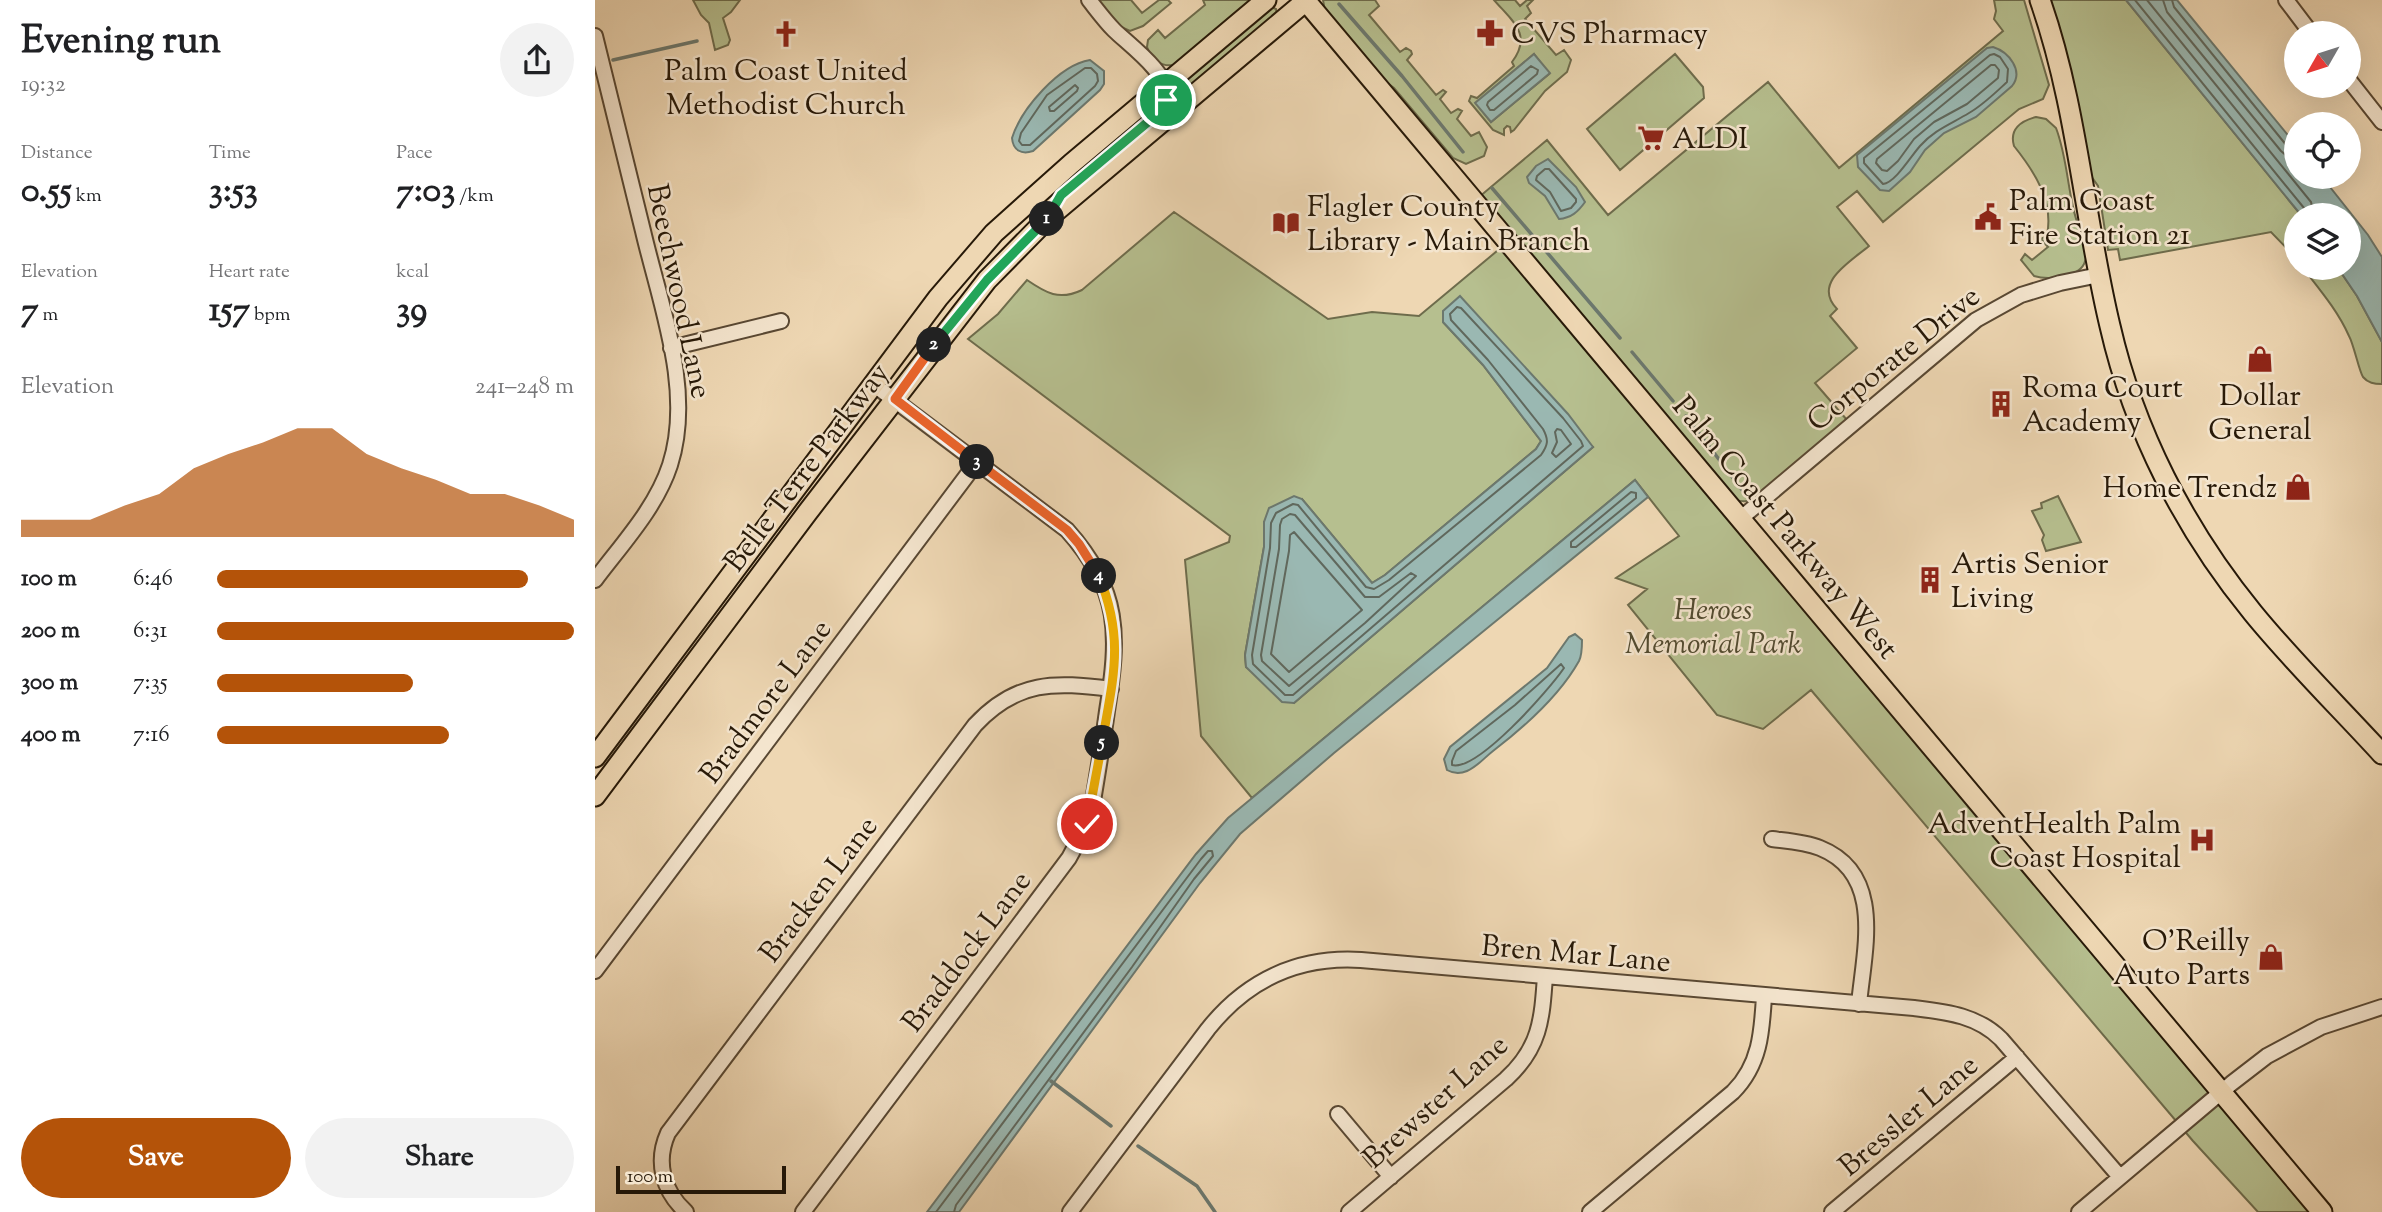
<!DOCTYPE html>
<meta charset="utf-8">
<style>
body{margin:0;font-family:"Sorts Mill Goudy",serif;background:#f2f2f2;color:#202124;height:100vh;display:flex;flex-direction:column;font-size:26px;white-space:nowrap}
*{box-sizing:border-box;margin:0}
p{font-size:23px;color:#757577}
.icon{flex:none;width:38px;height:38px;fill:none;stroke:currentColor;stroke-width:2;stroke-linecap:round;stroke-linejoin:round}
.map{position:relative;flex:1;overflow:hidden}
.sheet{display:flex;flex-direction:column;background:#fff;width:595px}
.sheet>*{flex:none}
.needle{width:46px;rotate:231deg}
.tools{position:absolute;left:1689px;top:21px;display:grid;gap:14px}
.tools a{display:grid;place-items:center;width:77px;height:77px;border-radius:50%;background:#fff;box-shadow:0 7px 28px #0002;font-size:35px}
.scale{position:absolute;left:21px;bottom:18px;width:170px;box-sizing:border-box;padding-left:7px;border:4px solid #271908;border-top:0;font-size:19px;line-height:24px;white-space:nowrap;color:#271908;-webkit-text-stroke:5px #f4e5ce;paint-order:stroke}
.pin{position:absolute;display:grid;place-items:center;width:60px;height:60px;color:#fff;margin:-30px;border:4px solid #fff;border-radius:50%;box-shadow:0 2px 7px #0007}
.km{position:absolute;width:35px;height:35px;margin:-18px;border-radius:50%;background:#222;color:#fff;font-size:19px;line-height:35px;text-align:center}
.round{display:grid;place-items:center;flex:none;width:74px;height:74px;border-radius:37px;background:#f2f2f2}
.headline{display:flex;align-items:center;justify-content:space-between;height:119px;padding:0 21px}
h1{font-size:38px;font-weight:700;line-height:52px}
.figures{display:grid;grid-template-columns:repeat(3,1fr);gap:10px;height:119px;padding:7px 21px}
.figures div{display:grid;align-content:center}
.figures b{font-size:35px;font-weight:700}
.figures small{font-size:19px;font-weight:400}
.figures p{font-size:19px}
.chart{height:196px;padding:14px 21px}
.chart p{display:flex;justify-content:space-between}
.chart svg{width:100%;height:126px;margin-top:7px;fill:#b45309;opacity:.7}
.cta{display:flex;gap:14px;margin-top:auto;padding:14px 21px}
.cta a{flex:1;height:80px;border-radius:42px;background:#b45309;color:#fff;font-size:28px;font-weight:700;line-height:80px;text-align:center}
.cta a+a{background:#f2f2f2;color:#202124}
ul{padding:0 21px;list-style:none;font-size:23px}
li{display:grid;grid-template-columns:112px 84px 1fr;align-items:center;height:52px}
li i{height:18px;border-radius:9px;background:#b45309}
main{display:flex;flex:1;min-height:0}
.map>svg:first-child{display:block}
.green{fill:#b6bf8f;stroke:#6e6c4c;stroke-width:2;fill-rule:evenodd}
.water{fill:#9ab8b2;stroke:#6c786e;stroke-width:2}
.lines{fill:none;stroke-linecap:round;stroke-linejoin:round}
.shore{stroke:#60685d;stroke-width:2}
.stream{stroke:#6c786e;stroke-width:3.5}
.minor-casing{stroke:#594833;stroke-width:18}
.major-casing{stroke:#271908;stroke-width:23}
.minor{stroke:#f4e5ce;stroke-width:14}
.major{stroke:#eed7b3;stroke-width:19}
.split-1-casing{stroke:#fff;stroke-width:14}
.split-2-casing{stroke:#fff;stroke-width:14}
.split-3-casing{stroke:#fff;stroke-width:14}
.split-4-casing{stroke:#fff;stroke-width:14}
.split-5-casing{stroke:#fff;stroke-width:14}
.split-6-casing{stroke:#fff;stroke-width:14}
.split-1{stroke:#22a559;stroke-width:9}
.split-2{stroke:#22a559;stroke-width:9}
.split-3{stroke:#f0652b;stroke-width:9}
.split-4{stroke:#f0652b;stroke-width:9}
.split-5{stroke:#f5b400;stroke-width:9}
.split-6{stroke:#f5b400;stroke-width:9}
.labels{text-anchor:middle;stroke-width:5;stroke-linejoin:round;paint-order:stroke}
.poi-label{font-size:30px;fill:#271908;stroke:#f4e5ce;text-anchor:start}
.street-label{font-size:30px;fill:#271908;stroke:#f4e5ce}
.park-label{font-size:30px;font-style:italic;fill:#524b30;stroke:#f4e5ce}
</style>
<main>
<section class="sheet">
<div class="headline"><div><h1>Evening run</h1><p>19:32</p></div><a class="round"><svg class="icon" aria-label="share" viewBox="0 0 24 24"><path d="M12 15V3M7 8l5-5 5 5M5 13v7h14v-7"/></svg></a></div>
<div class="figures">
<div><p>Distance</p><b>0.55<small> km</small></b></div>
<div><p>Time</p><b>3:53</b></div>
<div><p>Pace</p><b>7:03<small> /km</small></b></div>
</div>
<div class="figures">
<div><p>Elevation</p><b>7<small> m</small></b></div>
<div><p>Heart rate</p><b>157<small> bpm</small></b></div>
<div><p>kcal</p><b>39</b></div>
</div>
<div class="chart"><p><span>Elevation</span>241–248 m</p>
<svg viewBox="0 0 160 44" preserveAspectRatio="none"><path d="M0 44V38L10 38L20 38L30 33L40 29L50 20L60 15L70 11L80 6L90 6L100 15L110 20L120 24L130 29L140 29L150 33L160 38V44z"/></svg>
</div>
<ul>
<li><b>100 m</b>6:46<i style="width:87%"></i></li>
<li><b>200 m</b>6:31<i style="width:100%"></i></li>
<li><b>300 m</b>7:35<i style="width:55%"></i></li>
<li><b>400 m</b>7:16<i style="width:65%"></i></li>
</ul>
<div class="cta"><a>Save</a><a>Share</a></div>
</section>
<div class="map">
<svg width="1787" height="1212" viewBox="0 0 1787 1212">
<rect width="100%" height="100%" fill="#eed7b3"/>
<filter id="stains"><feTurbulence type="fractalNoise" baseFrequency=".00286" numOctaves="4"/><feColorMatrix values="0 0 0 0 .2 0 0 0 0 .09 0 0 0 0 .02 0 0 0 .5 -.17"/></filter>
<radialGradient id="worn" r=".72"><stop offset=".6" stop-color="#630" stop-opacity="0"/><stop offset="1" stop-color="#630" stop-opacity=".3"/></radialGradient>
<!-- green -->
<path class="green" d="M 98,0 L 145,0 L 136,12 L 128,18 L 135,40 L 133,45 L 120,50 L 114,23 L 106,15 Z
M 503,0 L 536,0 L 547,13 L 564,0 L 573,0 L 576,3 L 548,26 L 535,31 L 524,26 Z
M 608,0 L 657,0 L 579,65 C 565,67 557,60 552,47 L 553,40 L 563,30 L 570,38 L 610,5 Z
M 728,0 L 780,0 L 784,6 L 774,15 L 805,52 L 811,48 L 816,51 L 817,54 L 812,60 L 841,95 L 848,90 L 851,92 L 845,99 L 856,113 L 863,109 L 867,111 L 862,119 L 876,136 L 884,132 L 892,147 L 889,156 L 871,164 L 858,158 L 799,88 L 778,72 L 730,11 Z
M 899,0 L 920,0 L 925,6 L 932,0 L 938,0 L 932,6 L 936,13 L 930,19 L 961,55 L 969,50 L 976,60 L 972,72 L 950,91 L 919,130 L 916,132 L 915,127 L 912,126 L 909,129 L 909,135 L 898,130 L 874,101 L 876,96 L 882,98 L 919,66 L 917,62 C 938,34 917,21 899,0 ZM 939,54 L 954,74 L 896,122 L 881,103 Z
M 1399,0 L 1429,0 L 1454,85 L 1448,99 L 1424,109 L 1288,222 L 1262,191 L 1242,207 L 1274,246 C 1255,262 1217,283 1242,309 L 1235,316 L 1262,348 L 1220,383 L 1252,420 L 1162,497 C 1153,502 1146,503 1137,498 L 884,197 L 952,140 L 1013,215 L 1173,82 L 1244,168 L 1408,31 L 1399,19 L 1401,11 Z
M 1451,0 L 1531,0 L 1706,215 L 1701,215 L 1701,258 L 1676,232 L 1525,260 L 1523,249 L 1513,250 L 1503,186 L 1491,169 Z
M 676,7 L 681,9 L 682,17 L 575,104 L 578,87 Z
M 1080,54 L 1108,87 L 1109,98 L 1025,170 L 992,129 Z
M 1441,117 L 1451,119 L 1461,128 C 1474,162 1472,199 1486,233 C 1490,242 1494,255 1489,264 C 1482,278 1452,280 1439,276 L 1426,260 L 1430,254 L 1437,260 L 1453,247 L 1446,239 L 1452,235 C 1459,201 1439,171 1419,146 C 1414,129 1426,121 1441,117 Z
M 579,212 L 733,319 L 777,312 L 824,316 L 908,246 L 1718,1212 L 1663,1212 L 1598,1141 L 1216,690 L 1168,729 L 1122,715 L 1033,605 L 1052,589 L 1021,578 L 1084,536 L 1040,480 L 657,798 L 606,736 L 590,560 L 634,542 L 635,536 L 373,339 L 403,314 L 432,280 C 451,293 464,301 487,290 ZM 848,322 L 998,447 L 699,703 L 651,667 L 650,655 L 669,547 L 669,522 L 707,499 L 777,583 L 790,575 L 941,449 L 946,441 L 888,365 Z
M 1708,268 L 1743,268 L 1762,296 L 1787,342 L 1787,384 C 1779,384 1773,383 1768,377 C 1764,371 1759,345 1754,336 C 1743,311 1725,290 1708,268 Z
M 1463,496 L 1486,542 L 1451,551 L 1447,540 L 1449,535 L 1437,511 L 1447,508 L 1446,503 Z"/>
<!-- water -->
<path class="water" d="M 1531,0 L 1582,0 L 1701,145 L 1701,177 L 1727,177 L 1773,235 L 1787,257 L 1787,342 L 1762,296 L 1743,268 L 1754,268 L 1754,215 L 1706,215 Z
M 1398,47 C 1414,52 1429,71 1417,86 L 1381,117 L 1349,133 L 1330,150 L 1315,172 L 1294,191 L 1285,190 L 1263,167 L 1262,155 L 1392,48 Z
M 939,54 L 955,73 L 896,122 L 880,103 Z
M 495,60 L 509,71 L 509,84 L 505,90 L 438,151 C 426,155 418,150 417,138 C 426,109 464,65 495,60 Z
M 953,159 L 981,187 L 990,202 C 983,212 976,218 964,219 L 950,196 L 934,183 L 932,177 L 941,166 Z
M 865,296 L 973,414 L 998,447 L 699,703 L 687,702 L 651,667 L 650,655 L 669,547 L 669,522 L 674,508 L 699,496 L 707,499 L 777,583 L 790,575 L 941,449 L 946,441 L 888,365 L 848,322 L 848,311 Z
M 1040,480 L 1053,497 L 739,753 L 645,834 L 605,883 L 364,1212 L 332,1212 L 601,854 L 633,818 Z
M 980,634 L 987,640 C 987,646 987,655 984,661 C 965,695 928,728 898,751 C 889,758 883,766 872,771 C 865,774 859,774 852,770 L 849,759 L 855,747 L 952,668 L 974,637 Z"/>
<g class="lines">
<!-- shore -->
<path class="shore" d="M 1540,0 L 1709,208 L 1711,215
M 1552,0 L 1716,202 L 1719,215
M 1568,0 L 1572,12 L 1686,151 L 1693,157 L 1701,158
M 1577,0 L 1579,7 L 1692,146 L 1701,149
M 1399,54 L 1405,57 L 1413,69 L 1412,82 C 1400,93 1388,105 1374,113 C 1356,124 1339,130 1325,146 C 1316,156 1300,183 1288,184 L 1269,163 L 1269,158 L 1395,55 Z
M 1396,65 L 1400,65 L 1404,70 L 1403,78 L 1372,104 L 1339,122 L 1319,139 L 1303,161 L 1292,171 L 1287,170 L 1281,163 L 1282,159 Z
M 936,66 L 943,70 L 942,74 L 899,110 L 895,110 L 892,105 L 893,102 Z
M 490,68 L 496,68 L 502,74 L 503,81 L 500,86 L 435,145 L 427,145 L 424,141 L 426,133 L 452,95 Z
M 480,85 L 483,88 L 482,91 L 459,111 L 455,111 L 454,107 Z
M 950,169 L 954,169 L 981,199 L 981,202 L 976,208 L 966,211 L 955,192 L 941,180 L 942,176 Z
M 862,307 L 866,308 L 968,418 L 986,441 L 988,446 L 698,695 L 690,695 L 658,664 L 657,655 L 675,548 L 676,523 L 681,513 L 698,504 L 703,505 L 771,587 L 779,589 L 794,580 L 946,455 C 953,445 954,440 948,429 L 893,360 L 856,320 L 855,314 Z
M 962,429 L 966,430 L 976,444 L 961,457 L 957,453 L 962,442 L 960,432 Z
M 1036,492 L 1041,493 L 1041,498 L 981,547 L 976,547 L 976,542 Z
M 695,514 L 700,515 L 770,597 L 784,597 L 816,573 L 821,576 L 770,623 L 694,686 L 667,661 L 666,655 L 684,549 L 685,525 L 687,519 Z
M 699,532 L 767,610 L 694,672 L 676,654 L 694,551 L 695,535 Z
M 966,664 L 969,668 C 954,690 882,772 857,765 L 857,761 L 861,751 L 920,705 Z
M 341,1212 L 606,859 L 613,851 L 617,851 L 618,856 L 599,879 L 537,967 L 361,1205 L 359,1212"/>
<!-- stream -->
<path class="stream" d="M 744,4 L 807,76 L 868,152
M 18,60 L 102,41
M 897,188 L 1025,338
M 1037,352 L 1078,401
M 1091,416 L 1148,491
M 456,1081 L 516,1126
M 543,1146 L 602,1186 L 620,1212"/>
<defs>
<path id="minor" d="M 494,0 C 502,10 510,21 519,30 C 533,44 575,74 572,97 C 571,109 561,115 553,122
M 1691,0 L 1716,33
M 0,36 C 16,101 32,166 48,231 C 65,304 99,391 75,465 C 61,508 27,544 0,580
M 1754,80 L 1787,122
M 76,348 L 186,321
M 1145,519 L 1381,320 L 1426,295 L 1465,283 L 1504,275
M 1177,839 C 1193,841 1210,842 1225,848 C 1290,874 1269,950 1264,1004
M 0,971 L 382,462
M 743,1114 L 796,1177
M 91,1212 C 68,1191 60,1162 73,1133 L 380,725 C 422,680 460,682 516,689
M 208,1212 L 474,858 C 485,839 492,822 498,801 C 503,771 508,741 512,711 C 524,636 526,590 472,530 L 278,384
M 475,1212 L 613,1029 C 652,980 704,956 766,960 L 1319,1008 C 1351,1012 1382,1015 1406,1039 L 1525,1177
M 754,1212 L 911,1079 C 945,1048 947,1020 950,976
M 995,1212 L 1138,1092 C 1165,1065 1167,1032 1169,996
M 1237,1212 L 1422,1057
M 1484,1212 L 1637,1083 L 1672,1056 L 1726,1027 L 1787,1007"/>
<path id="major" d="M 710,0 L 1727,1212
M 1445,0 C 1482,105 1489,218 1515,326 C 1539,431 1590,530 1658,613 C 1698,662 1744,707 1787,754
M 0,757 L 343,298 L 399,233 L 476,164 L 671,0
M 0,796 L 212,513 L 392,280 L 454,217 L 712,0"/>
</defs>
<!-- minor casing -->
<use href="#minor" class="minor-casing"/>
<!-- major casing -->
<use href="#major" class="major-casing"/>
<!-- minor -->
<use href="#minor" class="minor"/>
<!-- major -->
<use href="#major" class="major"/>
</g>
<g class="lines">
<defs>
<path id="split-1" d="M 452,219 L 466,195 L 566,111 L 571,100"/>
<path id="split-2" d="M 339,345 L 392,280 L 452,219"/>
<path id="split-3" d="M 339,345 L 300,399 L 382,462"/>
<path id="split-4" d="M 382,462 L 472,530 L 484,544 L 504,576"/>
<path id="split-5" d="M 504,576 C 530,640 518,678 507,743"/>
<path id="split-6" d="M 492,824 L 507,743"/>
</defs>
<!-- split-1 casing -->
<use href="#split-1" class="split-1-casing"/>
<!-- split-2 casing -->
<use href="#split-2" class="split-2-casing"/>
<!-- split-3 casing -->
<use href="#split-3" class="split-3-casing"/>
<!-- split-4 casing -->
<use href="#split-4" class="split-4-casing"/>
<!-- split-5 casing -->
<use href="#split-5" class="split-5-casing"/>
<!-- split-6 casing -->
<use href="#split-6" class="split-6-casing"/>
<!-- split-1 -->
<use href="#split-1" class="split-1"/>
<!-- split-2 -->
<use href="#split-2" class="split-2"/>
<!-- split-3 -->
<use href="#split-3" class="split-3"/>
<!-- split-4 -->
<use href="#split-4" class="split-4"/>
<!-- split-5 -->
<use href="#split-5" class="split-5"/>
<!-- split-6 -->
<use href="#split-6" class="split-6"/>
</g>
<!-- icons -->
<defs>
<symbol id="pharmacy-bare" viewBox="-9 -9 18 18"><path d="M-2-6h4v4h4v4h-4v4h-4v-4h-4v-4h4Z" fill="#8f2418" stroke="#f4e5ce" stroke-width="2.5" paint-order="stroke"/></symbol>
<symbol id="church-bare" viewBox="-9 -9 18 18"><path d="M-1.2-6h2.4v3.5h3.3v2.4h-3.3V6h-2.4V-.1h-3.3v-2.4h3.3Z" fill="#8f2418" stroke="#f4e5ce" stroke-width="2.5" paint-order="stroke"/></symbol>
<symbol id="supermarket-bare" viewBox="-9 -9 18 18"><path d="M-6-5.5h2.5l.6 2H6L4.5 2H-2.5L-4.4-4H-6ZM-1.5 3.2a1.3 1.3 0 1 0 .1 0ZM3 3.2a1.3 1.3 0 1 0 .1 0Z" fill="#8f2418" stroke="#f4e5ce" stroke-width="2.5" paint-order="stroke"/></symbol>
<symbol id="civic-bare" viewBox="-9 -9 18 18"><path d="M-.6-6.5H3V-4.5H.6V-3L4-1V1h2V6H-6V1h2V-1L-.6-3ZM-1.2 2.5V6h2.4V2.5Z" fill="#8f2418" stroke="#f4e5ce" stroke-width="2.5" paint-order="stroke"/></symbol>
<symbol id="library-bare" viewBox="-9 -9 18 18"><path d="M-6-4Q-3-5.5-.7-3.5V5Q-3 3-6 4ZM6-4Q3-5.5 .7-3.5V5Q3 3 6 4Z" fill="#8f2418" stroke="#f4e5ce" stroke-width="2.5" paint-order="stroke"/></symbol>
<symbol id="shop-bare" viewBox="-9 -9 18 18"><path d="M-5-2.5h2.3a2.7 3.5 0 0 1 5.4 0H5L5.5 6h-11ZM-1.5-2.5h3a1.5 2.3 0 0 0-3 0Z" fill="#8f2418" stroke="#f4e5ce" stroke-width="2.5" paint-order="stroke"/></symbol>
<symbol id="building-bare" viewBox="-9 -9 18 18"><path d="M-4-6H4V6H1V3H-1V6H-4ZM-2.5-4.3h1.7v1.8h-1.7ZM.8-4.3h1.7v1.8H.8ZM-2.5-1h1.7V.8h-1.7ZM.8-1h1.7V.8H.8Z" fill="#8f2418" stroke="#f4e5ce" stroke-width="2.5" paint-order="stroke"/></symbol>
<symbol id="hospital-bare" viewBox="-9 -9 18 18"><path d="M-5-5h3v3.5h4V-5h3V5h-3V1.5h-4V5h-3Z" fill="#8f2418" stroke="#f4e5ce" stroke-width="2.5" paint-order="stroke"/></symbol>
</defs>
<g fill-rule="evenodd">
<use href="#pharmacy-bare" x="876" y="14" width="38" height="38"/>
<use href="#church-bare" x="172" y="15" width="38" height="38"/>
<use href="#supermarket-bare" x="1037" y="119" width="38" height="38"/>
<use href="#civic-bare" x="1374" y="198" width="38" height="38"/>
<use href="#library-bare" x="672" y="204" width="38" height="38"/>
<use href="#shop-bare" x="1646" y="340" width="38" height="38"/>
<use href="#building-bare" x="1387" y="385" width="38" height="38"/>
<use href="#shop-bare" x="1684" y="468" width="38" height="38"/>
<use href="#building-bare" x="1316" y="561" width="38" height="38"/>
<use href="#hospital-bare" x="1588" y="821" width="38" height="38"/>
<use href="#shop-bare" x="1657" y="938" width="38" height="38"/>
</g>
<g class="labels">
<!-- poi labels -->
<g class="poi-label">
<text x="916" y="43">CVS Pharmacy</text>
<text x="191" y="80" text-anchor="middle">Palm Coast United<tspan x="191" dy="34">Methodist Church</tspan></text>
<text x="1077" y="148">ALDI</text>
<text x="1414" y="210">Palm Coast<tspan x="1414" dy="34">Fire Station 21</tspan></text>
<text x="712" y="216">Flagler County<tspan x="712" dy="34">Library - Main Branch</tspan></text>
<text x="1427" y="397">Roma Court<tspan x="1427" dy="34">Academy</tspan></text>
<text x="1665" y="405" text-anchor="middle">Dollar<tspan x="1665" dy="34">General</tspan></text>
<text x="1682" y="497" text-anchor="end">Home Trendz</text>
<text x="1356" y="573">Artis Senior<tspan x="1356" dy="34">Living</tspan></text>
<text x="1586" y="833" text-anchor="end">AdventHealth Palm<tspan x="1586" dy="34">Coast Hospital</tspan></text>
<text x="1655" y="950" text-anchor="end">O'Reilly<tspan x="1655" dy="34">Auto Parts</tspan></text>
</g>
<!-- street labels -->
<g class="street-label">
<text transform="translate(85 291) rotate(78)" y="10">Beechwood Lane</text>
<text transform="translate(1298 358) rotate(-39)" y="10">Corporate Drive</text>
<text transform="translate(211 467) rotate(-53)" y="10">Belle Terre Parkway</text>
<text transform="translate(1191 527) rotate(50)" y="10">Palm Coast Parkway West</text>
<text transform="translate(170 701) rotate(-53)" y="10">Bradmore Lane</text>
<text transform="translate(223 889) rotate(-53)" y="10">Bracken Lane</text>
<text transform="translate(371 951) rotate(-53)" y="10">Braddock Lane</text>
<text transform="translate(981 953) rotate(5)" y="10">Bren Mar Lane</text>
<text transform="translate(840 1101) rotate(-42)" y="10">Brewster Lane</text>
<text transform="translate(1313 1115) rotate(-40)" y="10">Bressler Lane</text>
</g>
<!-- park labels -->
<g class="park-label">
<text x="1118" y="619">Heroes<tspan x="1118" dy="34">Memorial Park</tspan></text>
</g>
</g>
<rect width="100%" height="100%" filter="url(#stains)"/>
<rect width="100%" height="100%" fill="url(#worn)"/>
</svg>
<div class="tools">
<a><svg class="needle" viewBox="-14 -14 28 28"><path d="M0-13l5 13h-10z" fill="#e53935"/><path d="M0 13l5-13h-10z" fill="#757577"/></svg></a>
<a><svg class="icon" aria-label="locate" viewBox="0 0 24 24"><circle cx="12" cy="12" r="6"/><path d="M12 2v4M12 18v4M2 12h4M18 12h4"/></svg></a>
<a><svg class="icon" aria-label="layers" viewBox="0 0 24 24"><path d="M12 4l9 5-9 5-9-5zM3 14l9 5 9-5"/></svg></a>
</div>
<div class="scale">100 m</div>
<div class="pin" style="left:571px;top:100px;background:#1e9e55"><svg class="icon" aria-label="arrive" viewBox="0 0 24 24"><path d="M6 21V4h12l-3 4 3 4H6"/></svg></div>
<div class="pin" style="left:492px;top:824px;background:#d93025"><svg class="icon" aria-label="check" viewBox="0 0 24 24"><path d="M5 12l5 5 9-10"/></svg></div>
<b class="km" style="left:452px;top:219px">1</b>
<b class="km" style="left:339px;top:345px">2</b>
<b class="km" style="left:382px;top:462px">3</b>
<b class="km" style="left:504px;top:576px">4</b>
<b class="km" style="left:507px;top:743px">5</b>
</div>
</main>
